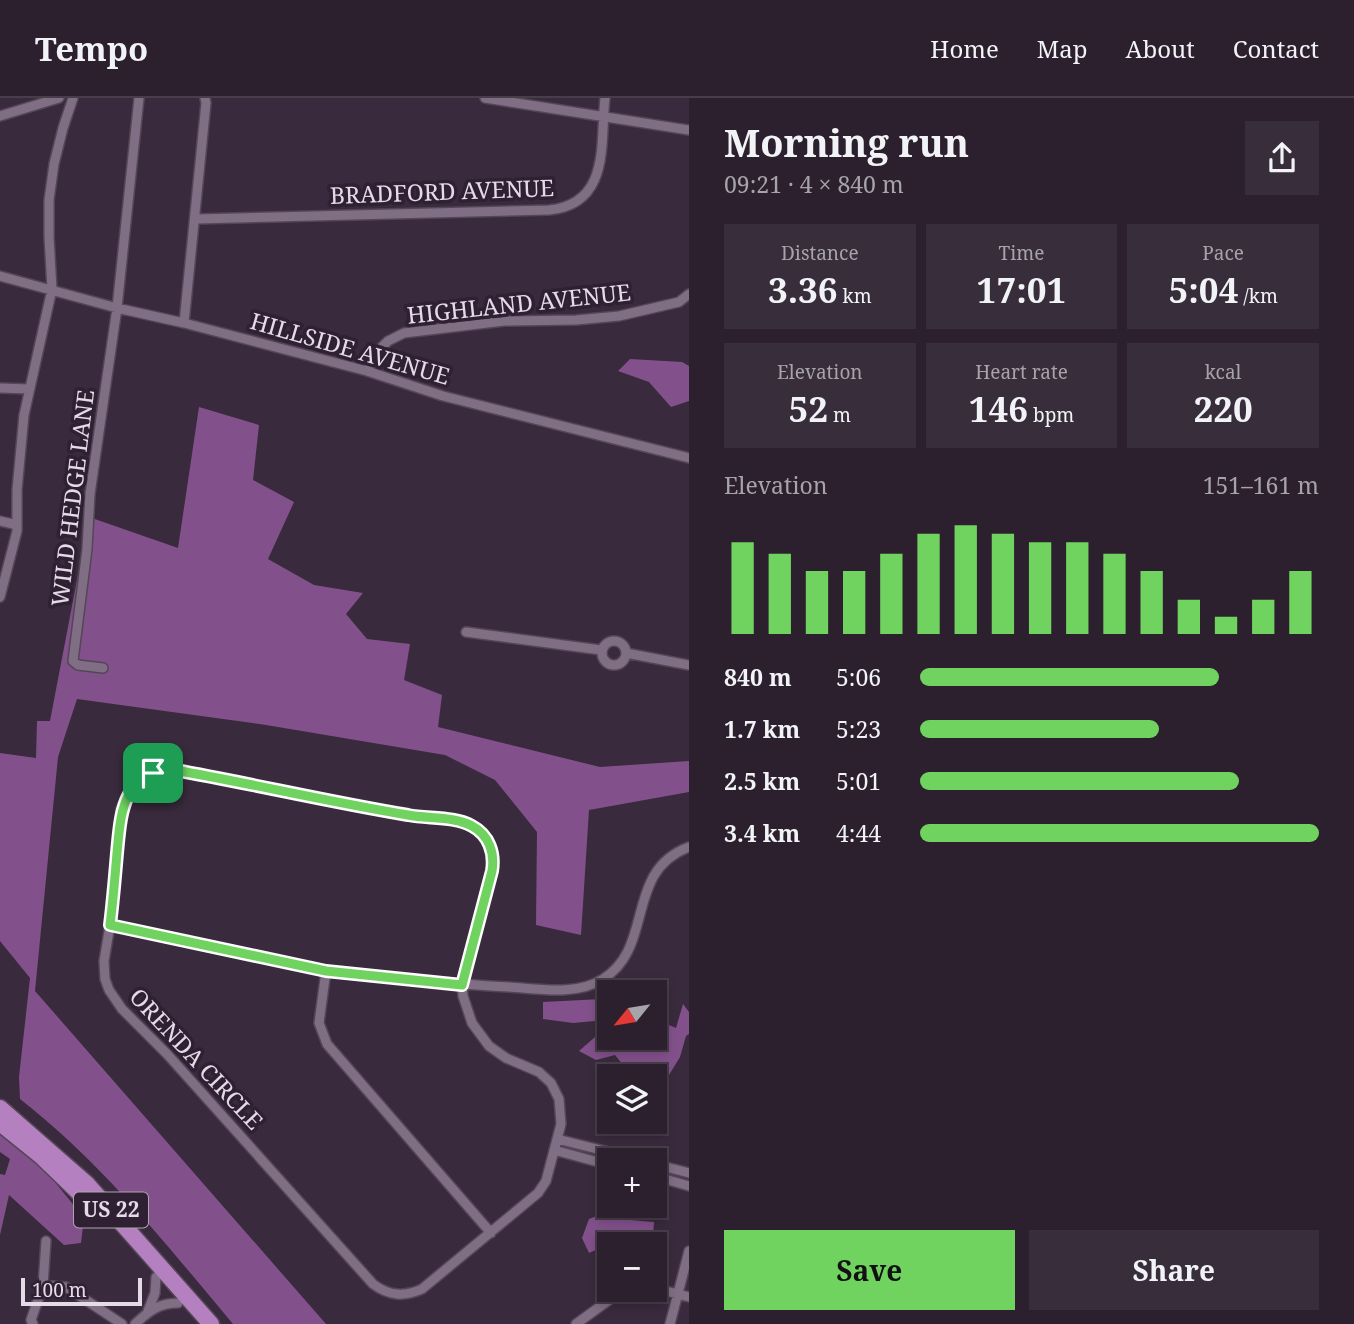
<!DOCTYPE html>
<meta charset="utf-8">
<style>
body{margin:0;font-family:"Noto Serif",serif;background:#382d3a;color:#f1f3f6;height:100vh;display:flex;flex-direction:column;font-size:26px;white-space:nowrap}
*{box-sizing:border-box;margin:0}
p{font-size:23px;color:#a6a3aa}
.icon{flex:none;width:38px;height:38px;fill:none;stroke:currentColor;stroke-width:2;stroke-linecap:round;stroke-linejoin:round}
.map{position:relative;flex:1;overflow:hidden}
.sheet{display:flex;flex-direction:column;background:#2c202e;width:665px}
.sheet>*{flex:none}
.needle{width:46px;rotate:240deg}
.fabs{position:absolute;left:597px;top:882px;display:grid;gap:14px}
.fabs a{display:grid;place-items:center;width:70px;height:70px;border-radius:0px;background:#2c202e;box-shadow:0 4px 10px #0003,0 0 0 2px #483e4a;font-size:35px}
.scale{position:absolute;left:21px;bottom:18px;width:121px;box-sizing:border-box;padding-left:7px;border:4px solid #e5dbe7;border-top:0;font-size:19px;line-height:24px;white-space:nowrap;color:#e5dbe7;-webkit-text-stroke:5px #302033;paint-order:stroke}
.pin{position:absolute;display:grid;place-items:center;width:60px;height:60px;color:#fff;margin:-30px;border-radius:14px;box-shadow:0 4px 10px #0006}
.round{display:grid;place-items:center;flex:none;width:74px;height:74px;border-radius:0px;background:#382d3a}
.head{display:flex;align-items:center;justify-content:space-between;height:119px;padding:0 35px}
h1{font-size:38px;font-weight:700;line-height:52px}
.metrics{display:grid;grid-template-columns:repeat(3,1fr);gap:10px;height:119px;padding:7px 35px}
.metrics div{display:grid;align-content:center;border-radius:0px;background:#382d3a;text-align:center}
.metrics b{font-size:35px;font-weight:700}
.metrics small{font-size:19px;font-weight:400}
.metrics p{font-size:19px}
.chart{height:196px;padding:14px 35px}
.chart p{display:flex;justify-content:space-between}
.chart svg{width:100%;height:126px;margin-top:7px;stroke:#70d35f;stroke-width:6}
.primary-button{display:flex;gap:14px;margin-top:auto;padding:14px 35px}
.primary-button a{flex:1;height:80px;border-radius:0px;background:#70d35f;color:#111;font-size:28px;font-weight:700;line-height:80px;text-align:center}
.primary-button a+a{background:#382d3a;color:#f1f3f6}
ul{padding:0 35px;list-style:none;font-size:23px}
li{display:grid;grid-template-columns:112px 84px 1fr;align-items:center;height:52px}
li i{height:18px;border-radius:9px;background:#70d35f}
header{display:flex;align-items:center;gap:42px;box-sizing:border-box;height:98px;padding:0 35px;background:#2c202e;border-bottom:2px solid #483e4a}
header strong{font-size:33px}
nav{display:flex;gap:38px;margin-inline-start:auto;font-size:24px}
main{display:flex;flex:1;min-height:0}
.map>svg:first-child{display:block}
.forest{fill:#82518b}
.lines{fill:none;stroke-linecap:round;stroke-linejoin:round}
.street-casing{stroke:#544657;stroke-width:12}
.highway-casing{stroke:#544657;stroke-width:19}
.street{stroke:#806e84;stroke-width:9}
.highway{stroke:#b580c0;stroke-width:16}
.route-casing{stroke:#fff;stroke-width:14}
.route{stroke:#70d35f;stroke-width:9}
.labels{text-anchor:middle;stroke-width:7;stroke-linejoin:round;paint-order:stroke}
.shield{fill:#302033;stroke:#afa3b1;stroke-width:2}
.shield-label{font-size:21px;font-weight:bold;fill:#e5dbe7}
.street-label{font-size:23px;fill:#e5dbe7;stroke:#302033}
</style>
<header>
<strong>Tempo</strong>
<nav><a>Home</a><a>Map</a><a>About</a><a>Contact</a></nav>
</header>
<main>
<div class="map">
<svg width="689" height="1226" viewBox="0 0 689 1226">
<rect width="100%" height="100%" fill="#3a2a3d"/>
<!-- forest -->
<path class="forest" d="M 630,261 L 682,264 L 689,268 L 689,303 L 671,309 L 649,284 L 618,273 Z
M 199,309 L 259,327 L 253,382 L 294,404 L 268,461 L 314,487 L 363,495 L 346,516 L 367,541 L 410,546 L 404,582 L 442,597 L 438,629 L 600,669 L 689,663 L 689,694 L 589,712 L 581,837 L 536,827 L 537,734 L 495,682 L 445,657 L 266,627 L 77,601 L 58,659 L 35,893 L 326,1226 L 233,1226 C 165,1145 104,1067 20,1001 L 19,979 L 30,880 L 0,843 L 0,655 L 36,660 L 37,623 L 50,623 L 89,419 L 178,450 Z
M 602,901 L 609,911 L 609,940 L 654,940 L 655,925 L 659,923 L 676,930 L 683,906 L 689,914 L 689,936 L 686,938 L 680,959 L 669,977 L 624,968 L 615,957 L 596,962 L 579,953 L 603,932 L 595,923 L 573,925 L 543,921 L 543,904 Z
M 0,1035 L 46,1073 L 84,1120 L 81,1145 L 64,1147 L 9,1097 L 0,1137 L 0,1076 L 5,1077 L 10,1061 L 0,1054 Z
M 617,1110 L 630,1122 L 654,1124 L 653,1138 L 633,1136 L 589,1155 L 582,1140 L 589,1121 Z"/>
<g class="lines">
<defs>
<path id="street" d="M 485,0 L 689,32
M 0,18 L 59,0
M 196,121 L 549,112 C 611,106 600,44 605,0
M 0,178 L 117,210 L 184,225 L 367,273 L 443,298 L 689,360
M 184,225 L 206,5 L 205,0
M 367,273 L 379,252 L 388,243 L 404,235 L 504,223 L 576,222 L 619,218 L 679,204 L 689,196
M 0,290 L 30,291
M 0,423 L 17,427
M 0,499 L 17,433 L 17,392 L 24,317 L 52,191 L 49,139 L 49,102 L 54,66 L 63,30 L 73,0
M 466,534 L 601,552
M602 555a12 12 0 1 1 24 0a12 12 0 1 1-24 0Z
M 626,555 L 689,567
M 103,570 L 78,567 L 73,563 L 87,451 L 90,396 L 117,210 L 139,0
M 164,672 L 175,672 C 253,686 330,704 408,717 C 428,721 454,718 472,728 C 489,737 495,755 492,773 L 462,887 L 463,898 L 472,925 L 489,948 L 506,960 L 539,974 L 551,985 L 559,1001 L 561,1026 L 546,1083 L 538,1095 L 422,1191 C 404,1199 389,1198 373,1186 L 167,956 L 122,911 L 109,892 L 105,881 L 104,863 L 110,827 L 121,711 L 131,692 L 139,684 Z
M 110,827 C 181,842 252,860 324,873 C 343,876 363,877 382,879 C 425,883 467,887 509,889 C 540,891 576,898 603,881 C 655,849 624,773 689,749
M 326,873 L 319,925 L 327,946 L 491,1135
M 557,1041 L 641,1062
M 554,1052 L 609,1067
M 654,1066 L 689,1075
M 654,1078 L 689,1088
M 43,1187 L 66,1189 L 122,1226
M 654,1190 L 689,1199
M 148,1213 L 155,1195 L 156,1179
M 33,1226 L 31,1222 L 43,1187 L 46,1143
M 135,1226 C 149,1213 159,1205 178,1205
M 576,1226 L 616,1197 L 633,1192
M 670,1226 L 689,1153"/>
<path id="highway" d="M 0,1010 L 87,1086 L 211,1226
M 0,1025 L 41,1058 L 102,1117"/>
</defs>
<!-- street casing -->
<use href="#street" class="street-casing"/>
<!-- highway casing -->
<use href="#highway" class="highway-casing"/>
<!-- street -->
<use href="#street" class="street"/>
<!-- highway -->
<use href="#highway" class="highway"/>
</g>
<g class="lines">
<defs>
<path id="route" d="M 175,672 C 253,686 330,704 408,717 C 428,721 454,718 472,728 C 489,737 495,755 492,773 L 462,887 L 326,873 L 110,827 C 113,803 115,779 117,755 C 121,713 122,675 175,672 Z"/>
</defs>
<!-- route casing -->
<use href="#route" class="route-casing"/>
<!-- route -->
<use href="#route" class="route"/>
</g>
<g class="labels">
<!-- shield labels -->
<rect class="shield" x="74" y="1094.5" width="74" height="35" rx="5"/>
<g class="shield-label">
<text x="111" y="1119">US 22</text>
</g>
<!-- street labels -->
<g class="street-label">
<text transform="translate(442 94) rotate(-2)" y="8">BRADFORD AVENUE</text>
<text transform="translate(519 206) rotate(-6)" y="8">HIGHLAND AVENUE</text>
<text transform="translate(350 251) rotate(16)" y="8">HILLSIDE AVENUE</text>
<text transform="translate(73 400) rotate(-83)" y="8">WILD HEDGE LANE</text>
<text transform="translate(196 961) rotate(47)" y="8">ORENDA CIRCLE</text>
</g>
</g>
</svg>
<div class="fabs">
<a><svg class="needle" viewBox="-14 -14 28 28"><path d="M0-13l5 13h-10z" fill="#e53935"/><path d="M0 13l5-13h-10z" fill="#a6a3aa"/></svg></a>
<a><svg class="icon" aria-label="layers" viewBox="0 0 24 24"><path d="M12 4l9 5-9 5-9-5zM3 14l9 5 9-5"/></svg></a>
<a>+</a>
<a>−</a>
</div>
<div class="scale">100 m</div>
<div class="pin" style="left:153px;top:675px;background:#1e9e55"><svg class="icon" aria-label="arrive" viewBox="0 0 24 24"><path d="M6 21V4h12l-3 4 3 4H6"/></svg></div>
</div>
<section class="sheet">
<div class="head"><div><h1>Morning run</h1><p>09:21 · 4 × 840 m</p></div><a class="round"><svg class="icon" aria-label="share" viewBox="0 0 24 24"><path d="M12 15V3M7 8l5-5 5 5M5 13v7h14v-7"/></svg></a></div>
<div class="metrics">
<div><p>Distance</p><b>3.36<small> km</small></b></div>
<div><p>Time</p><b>17:01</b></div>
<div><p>Pace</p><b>5:04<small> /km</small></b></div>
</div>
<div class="metrics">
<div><p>Elevation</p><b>52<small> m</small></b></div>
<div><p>Heart rate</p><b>146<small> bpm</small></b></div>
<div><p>kcal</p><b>220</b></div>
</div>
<div class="chart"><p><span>Elevation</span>151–161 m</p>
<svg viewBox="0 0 160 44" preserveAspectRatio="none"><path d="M5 44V12M15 44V16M25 44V22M35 44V22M45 44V16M55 44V9M65 44V6M75 44V9M85 44V12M95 44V12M105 44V16M115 44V22M125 44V32M135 44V38M145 44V32M155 44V22"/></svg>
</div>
<ul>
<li><b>840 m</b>5:06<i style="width:75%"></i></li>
<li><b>1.7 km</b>5:23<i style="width:60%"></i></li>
<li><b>2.5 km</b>5:01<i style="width:80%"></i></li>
<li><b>3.4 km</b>4:44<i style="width:100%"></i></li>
</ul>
<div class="primary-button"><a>Save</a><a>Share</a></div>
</section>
</main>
